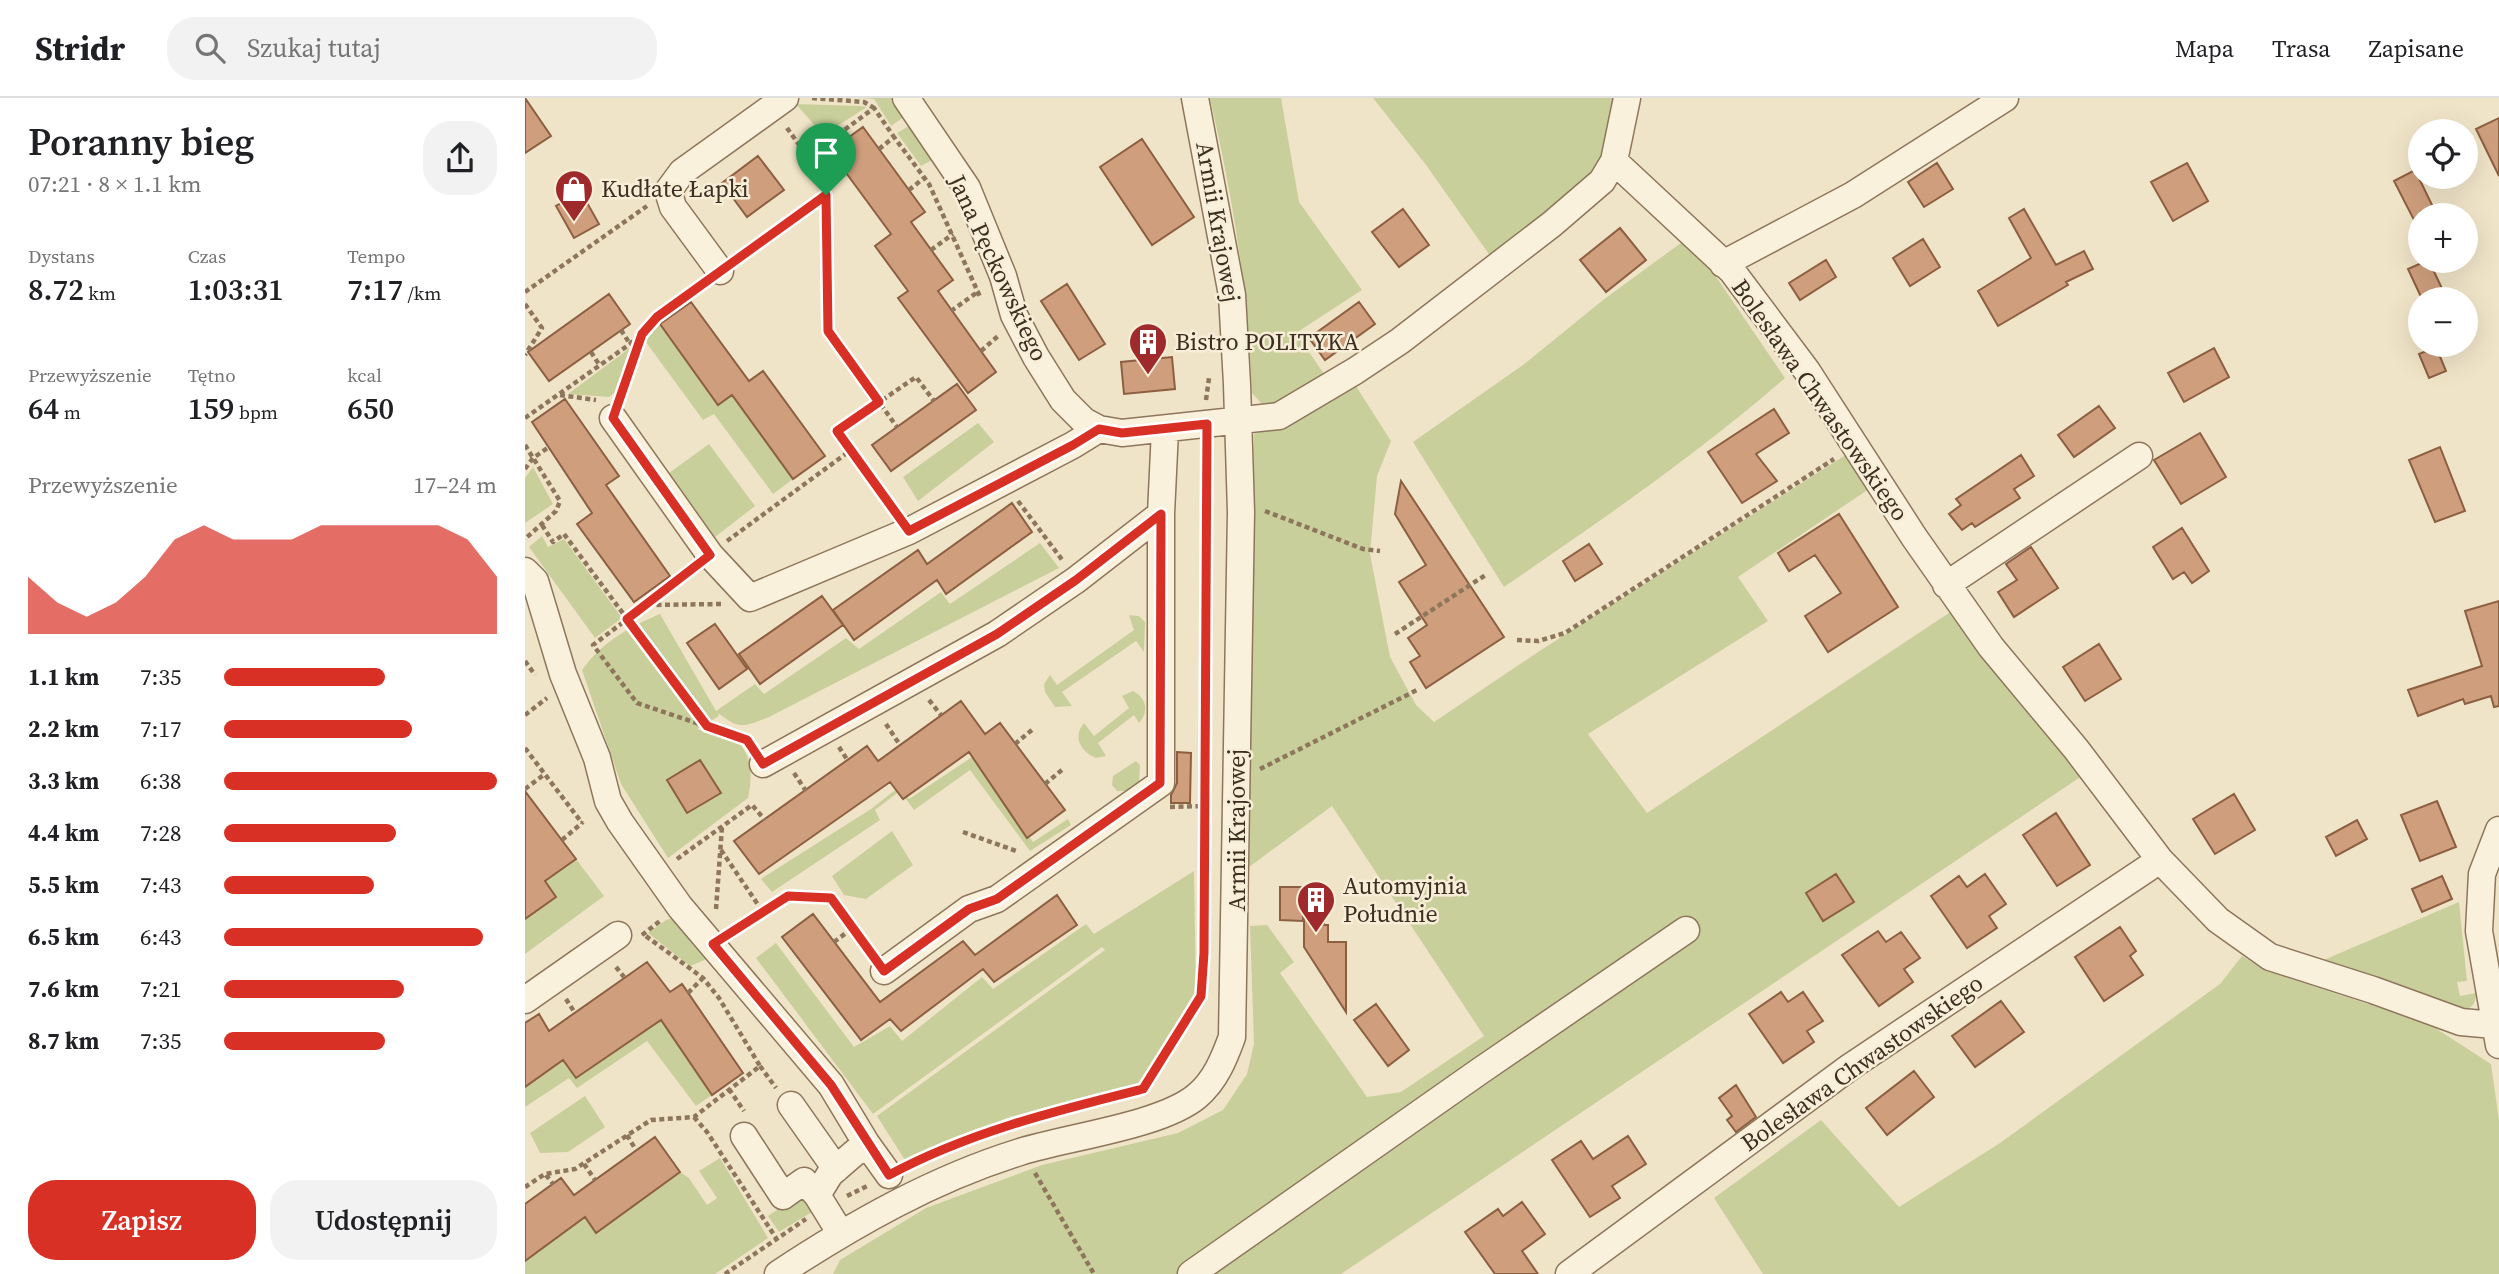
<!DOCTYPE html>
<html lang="pl">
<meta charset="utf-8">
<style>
body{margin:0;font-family:"Source Serif 4",serif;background:#f2f2f2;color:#202124;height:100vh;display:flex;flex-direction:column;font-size:26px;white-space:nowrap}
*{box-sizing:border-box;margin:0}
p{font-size:23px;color:#757577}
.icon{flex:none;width:38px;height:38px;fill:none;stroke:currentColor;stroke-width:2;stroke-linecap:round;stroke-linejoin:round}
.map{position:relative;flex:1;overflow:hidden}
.side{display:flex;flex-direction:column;background:#fff;width:525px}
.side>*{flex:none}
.controls{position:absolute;left:1883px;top:21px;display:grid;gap:14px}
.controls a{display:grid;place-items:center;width:70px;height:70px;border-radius:50%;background:#fff;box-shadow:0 7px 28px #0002;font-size:35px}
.pin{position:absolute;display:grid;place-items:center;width:60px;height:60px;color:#fff;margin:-72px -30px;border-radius:50% 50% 50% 0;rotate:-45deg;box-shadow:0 0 7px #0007}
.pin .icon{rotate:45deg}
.round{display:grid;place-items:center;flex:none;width:74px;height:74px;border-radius:28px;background:#f2f2f2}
.summary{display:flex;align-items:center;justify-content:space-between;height:119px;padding:0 28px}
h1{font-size:38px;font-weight:600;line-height:52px}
.figures{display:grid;grid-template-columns:repeat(3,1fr);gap:10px;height:119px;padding:7px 28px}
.figures div{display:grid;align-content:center}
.figures b{font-size:30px;font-weight:600}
.figures small{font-size:19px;font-weight:400}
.figures p{font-size:19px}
.chart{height:196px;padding:14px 28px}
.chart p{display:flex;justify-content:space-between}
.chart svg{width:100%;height:126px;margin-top:7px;fill:#d93025;opacity:.7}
.primary-button{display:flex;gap:14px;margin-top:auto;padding:14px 28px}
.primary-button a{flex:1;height:80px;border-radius:28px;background:#d93025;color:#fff;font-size:28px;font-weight:600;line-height:80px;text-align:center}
.primary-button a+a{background:#f2f2f2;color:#202124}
ul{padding:0 28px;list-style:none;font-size:23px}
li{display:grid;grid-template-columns:112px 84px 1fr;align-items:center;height:52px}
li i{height:18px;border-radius:9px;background:#d93025}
header{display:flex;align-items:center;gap:42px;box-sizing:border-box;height:98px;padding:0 35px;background:#fff;border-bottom:2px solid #e0e0e0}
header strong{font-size:33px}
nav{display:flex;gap:38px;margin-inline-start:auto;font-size:24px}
.search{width:490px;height:63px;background:#f2f2f2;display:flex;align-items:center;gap:18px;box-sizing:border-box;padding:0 24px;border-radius:28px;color:#757577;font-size:26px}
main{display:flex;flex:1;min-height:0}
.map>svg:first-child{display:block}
.green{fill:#c9cf9b}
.building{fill:#cf9f7d;stroke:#8d5f41;stroke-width:2}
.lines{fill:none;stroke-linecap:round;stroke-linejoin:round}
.minor-casing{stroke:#8d765c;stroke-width:29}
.path{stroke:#8d765c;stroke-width:4.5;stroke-dasharray:5 3.5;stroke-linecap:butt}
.minor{stroke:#faf1dc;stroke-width:26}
.route-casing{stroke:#fff;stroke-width:14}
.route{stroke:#d93025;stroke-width:9}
.labels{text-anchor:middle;stroke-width:5;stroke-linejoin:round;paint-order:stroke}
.poi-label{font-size:24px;fill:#3d2e20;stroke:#f7eed8;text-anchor:start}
.street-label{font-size:24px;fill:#3d2e20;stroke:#f7eed8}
</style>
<header>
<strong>Stridr</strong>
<div class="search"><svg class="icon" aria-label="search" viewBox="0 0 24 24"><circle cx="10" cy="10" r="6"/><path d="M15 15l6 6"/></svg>Szukaj tutaj</div>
<nav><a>Mapa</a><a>Trasa</a><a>Zapisane</a></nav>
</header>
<main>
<section class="side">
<div class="summary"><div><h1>Poranny bieg</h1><p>07:21 · 8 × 1.1 km</p></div><a class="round"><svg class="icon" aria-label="share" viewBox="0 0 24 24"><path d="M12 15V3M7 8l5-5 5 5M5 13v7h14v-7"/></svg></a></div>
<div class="figures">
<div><p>Dystans</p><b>8.72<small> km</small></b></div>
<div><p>Czas</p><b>1:03:31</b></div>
<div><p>Tempo</p><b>7:17<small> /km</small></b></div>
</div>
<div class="figures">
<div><p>Przewyższenie</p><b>64<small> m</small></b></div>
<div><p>Tętno</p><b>159<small> bpm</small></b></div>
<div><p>kcal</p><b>650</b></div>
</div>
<div class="chart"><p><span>Przewyższenie</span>17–24 m</p>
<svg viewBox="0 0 160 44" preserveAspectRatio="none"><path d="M0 44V24L10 33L20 38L30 33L40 24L50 11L60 6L70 11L80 11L90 11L100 6L110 6L120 6L130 6L140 6L150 11L160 24V44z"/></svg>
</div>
<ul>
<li><b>1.1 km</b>7:35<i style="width:59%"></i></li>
<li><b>2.2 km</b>7:17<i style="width:69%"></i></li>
<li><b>3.3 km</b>6:38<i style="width:100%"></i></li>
<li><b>4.4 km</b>7:28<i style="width:63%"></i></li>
<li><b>5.5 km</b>7:43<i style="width:55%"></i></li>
<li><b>6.5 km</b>6:43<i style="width:95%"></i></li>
<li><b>7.6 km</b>7:21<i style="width:66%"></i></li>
<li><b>8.7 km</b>7:35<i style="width:59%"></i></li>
</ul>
<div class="primary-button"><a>Zapisz</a><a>Udostępnij</a></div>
</section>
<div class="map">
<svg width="1974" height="1176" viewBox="0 0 1974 1176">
<rect width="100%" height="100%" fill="#f0e4c8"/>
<!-- green -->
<path class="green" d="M 337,0 L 372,0 L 383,16 L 366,28 L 349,1 Z
M 685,0 L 756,0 L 774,104 L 837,192 L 771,235 L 799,276 L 747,308 L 736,305 L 727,295 C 723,191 708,101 685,0 Z
M 848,0 L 1092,0 L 1078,68 L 1029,110 L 966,159 L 901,67 Z
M 271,6 L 334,8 L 342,9 L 298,37 Z
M 387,26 L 411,60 L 396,68 L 372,35 Z
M 1164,139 L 1260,280 C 1172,357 1075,423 979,489 L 888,344 L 998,267 L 1078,202 Z
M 135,226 L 193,307 L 207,297 L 268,381 L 248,396 L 189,316 L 178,322 L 118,240 Z
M 109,247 L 95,291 L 84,299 L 43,296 Z
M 829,285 L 866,343 L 852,378 L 845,456 L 865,559 L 891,607 L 909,624 L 1013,554 L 1322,356 L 1347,389 L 1213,479 L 1243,523 L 1063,636 L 1122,715 L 1427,513 L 1557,678 L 816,1176 L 308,1176 L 315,1162 L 401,1110 L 517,1067 L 653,1035 L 698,1012 L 722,976 L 729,946 L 725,828 L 742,827 L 769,864 L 755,875 L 842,999 L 876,994 L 959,938 L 807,708 L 724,769 L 729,336 L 767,327 Z
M 453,325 L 469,344 L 393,403 L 378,379 Z
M 184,346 L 230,408 L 190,439 L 144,375 Z
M 8,369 L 28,406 L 0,425 L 0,380 Z
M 17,438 L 23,449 L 39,441 L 97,520 L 70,540 L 4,449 Z
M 515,445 L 534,470 L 244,619 C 218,629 215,632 193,615 L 194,618 L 172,631 C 182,635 201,636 210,642 C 229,656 227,681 223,700 L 143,760 L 96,686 L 57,572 C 77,544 104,529 135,516 L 191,613 L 230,586 L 239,596 L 321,540 L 334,551 L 416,494 L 425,506 Z
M 604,517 L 614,518 L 620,524 L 619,554 L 611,543 L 537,594 L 547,608 L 530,609 L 520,594 L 519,586 L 525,577 L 532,587 L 609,532 Z
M 608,593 C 622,600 624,614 614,625 L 609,617 L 573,645 L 581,658 L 571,660 C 556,654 547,639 559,625 L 569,638 L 604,610 L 597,598 Z
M 447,659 L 508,744 L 543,721 L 546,727 L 505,753 L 445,672 L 389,712 L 375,693 L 350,712 L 355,722 L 247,794 L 236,781 L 346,711 L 374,689 L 384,701 Z
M 611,663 L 615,667 L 614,684 L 603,693 L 592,693 L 587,687 L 588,678 Z
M 367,733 L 388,767 L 341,801 L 319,797 L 307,778 Z
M 51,761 L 79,798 L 0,856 L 0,821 L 31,799 L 20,783 Z
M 669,773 L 671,897 L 615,987 L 485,1019 L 398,1053 L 383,1067 L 352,1018 L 580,852 L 577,849 L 348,1016 L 231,860 L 251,845 L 329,949 L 365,928 L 377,943 L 457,879 L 468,891 L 561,826 L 569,836 Z
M 1934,804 L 1942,883 L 1932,884 L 1935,898 L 1951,895 C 1951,907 1946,911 1935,913 L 1787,867 Z
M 151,819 L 182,861 L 165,868 L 123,835 L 141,822 Z
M 1717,858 L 1739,872 L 1904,926 L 1966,966 L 1974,1022 L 1974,1176 L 1238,1176 L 1189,1100 L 1296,1022 L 1374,1109 L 1475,1045 L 1695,886 Z
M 136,922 L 187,997 L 171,1008 L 122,943 L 52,990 L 44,980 L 0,1009 L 0,989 L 38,962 L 51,980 Z
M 60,998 L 80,1029 L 43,1054 L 15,1055 L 5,1035 Z
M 195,1060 L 243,1140 L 190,1176 L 0,1176 L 0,1163 L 60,1119 L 72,1135 L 155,1074 L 164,1080 L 182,1107 L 192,1100 L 174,1073 Z
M 275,1102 L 280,1104 L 287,1114 L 254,1134 L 243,1118 L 265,1103 Z"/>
<!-- building -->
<path class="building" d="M 0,0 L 26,38 L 0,55 Z
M 1974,20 L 1974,78 L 1951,31 Z
M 338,29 L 400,114 L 386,124 L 428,182 L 413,193 L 471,274 L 443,295 L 373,200 L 383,193 L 350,148 L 366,136 L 305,53 Z
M 617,41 L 669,119 L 627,147 L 575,69 Z
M 233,58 L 259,92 L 222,119 L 197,85 Z
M 1412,65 L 1428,91 L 1399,109 L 1383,84 Z
M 1662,65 L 1683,103 L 1648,123 L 1626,84 Z
M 1890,72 L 1909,111 L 1889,122 L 1869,83 Z
M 56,94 L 74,126 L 49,140 L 31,108 Z
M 878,111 L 904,147 L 874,169 L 847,134 Z
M 1499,111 L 1531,167 L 1559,153 L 1568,171 L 1541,184 L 1543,187 L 1473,228 L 1453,193 L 1506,160 L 1484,120 Z
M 1095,130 L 1121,162 L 1081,194 L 1055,162 Z
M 1398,141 L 1415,169 L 1385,188 L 1368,160 Z
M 1301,162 L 1311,179 L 1275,202 L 1264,185 Z
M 1901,163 L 1904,163 L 1922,201 L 1897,201 L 1883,171 Z
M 542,186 L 580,246 L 554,262 L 516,203 Z
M 84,196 L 105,226 L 24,283 L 3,254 Z
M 166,204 L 224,283 L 238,273 L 300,358 L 268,381 L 207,297 L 193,307 L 135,226 Z
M 834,204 L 850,226 L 800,262 L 784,240 Z
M 1911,249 L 1921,273 L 1904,280 L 1894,256 Z
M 1689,250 L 1704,279 L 1659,304 L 1643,275 Z
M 647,259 L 650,291 L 599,296 L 596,264 Z
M 432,286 L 451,312 L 366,373 L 347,347 Z
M 40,301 L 94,378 L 81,387 L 145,478 L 109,504 L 52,426 L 67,415 L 7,324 Z
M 1574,308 L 1590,330 L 1549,359 L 1533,337 Z
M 1249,311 L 1264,335 L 1231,356 L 1252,383 L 1217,405 L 1183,354 Z
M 1675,335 L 1701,379 L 1656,406 L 1629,362 Z
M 1915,349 L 1940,413 L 1910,424 L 1884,362 Z
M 1496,357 L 1509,378 L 1489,391 L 1495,400 L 1450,429 L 1447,425 L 1437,432 L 1424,416 L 1436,407 L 1431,401 Z
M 876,383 L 979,539 L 901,590 L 885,564 L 895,558 L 883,540 L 902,527 L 874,484 L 901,467 L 870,416 Z
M 487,405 L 507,434 L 421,496 L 412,482 L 329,542 L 308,512 L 393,452 L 402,466 Z
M 1314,416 L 1373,509 L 1303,554 L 1280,518 L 1316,495 L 1290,457 L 1264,473 L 1253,455 Z
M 1657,430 L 1684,473 L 1667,485 L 1659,474 L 1648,481 L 1628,449 Z
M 1064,446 L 1077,466 L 1050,483 L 1038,463 Z
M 1506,449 L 1533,490 L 1489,519 L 1473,494 L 1492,482 L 1481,466 Z
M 297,498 L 318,527 L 235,586 L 214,556 Z
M 1974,503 L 1974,608 L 1969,609 L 1966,598 L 1940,606 L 1938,601 L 1893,618 L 1883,592 L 1957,568 L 1940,513 Z
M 190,526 L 222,571 L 194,591 L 162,545 Z
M 1574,546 L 1596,581 L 1560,603 L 1538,569 Z
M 436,603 L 460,636 L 475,625 L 540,712 L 502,740 L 444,654 L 378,701 L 365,684 L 234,776 L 209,743 L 342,648 L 353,663 Z
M 652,654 L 666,655 L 665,705 L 646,705 L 646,697 L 652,685 Z
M 175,662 L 196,695 L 162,715 L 142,682 Z
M 0,693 L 51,761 L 20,783 L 31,799 L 0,821 Z
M 1709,696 L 1730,732 L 1690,756 L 1668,721 Z
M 1912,703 L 1931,749 L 1895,763 L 1876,717 Z
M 1531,715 L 1565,767 L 1532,788 L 1498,737 Z
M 1832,722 L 1842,741 L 1811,758 L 1801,739 Z
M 1311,776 L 1329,804 L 1298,823 L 1281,795 Z
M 1460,776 L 1481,806 L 1464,818 L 1472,830 L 1442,850 L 1406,798 L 1434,778 L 1442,789 Z
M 1917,778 L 1927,801 L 1897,814 L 1887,791 Z
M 755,789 L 778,789 L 778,823 L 755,822 Z
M 532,797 L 552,827 L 469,884 L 458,871 L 376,933 L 365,921 L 336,942 L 257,839 L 288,816 L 355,904 L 438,843 L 450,857 Z
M 779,816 L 799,816 L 799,827 L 803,827 L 803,844 L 821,844 L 821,914 L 779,849 Z
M 1595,829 L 1611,853 L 1605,858 L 1618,877 L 1579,903 L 1550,859 Z
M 1353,833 L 1361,844 L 1376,834 L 1395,860 L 1379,871 L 1388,884 L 1354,908 L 1317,857 Z
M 122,864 L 145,894 L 157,886 L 218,975 L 187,997 L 136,922 L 51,980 L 38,962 L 0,989 L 0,925 L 14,916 L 24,933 Z
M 1256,894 L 1263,904 L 1278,894 L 1298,923 L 1282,933 L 1289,944 L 1258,965 L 1224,916 Z
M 1476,903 L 1499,934 L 1450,969 L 1427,938 Z
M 851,906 L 884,952 L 863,968 L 829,922 Z
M 1389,973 L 1409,999 L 1362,1037 L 1341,1010 Z
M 1211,987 L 1231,1019 L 1211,1034 L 1202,1022 L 1207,1018 L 1194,1000 Z
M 1103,1038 L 1121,1066 L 1087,1088 L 1095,1100 L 1065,1119 L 1027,1062 L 1056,1043 L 1068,1061 Z
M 130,1039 L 155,1074 L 71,1135 L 60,1119 L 0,1163 L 0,1106 L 36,1080 L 49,1097 Z
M 997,1104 L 1020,1136 L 997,1153 L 1013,1176 L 970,1176 L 940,1134 L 973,1111 L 978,1118 Z"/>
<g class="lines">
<defs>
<path id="minor" d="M 381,0 L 442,90 L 478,178 L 489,217 L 511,259 L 538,302 L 559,323 L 574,331 L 597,335 L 754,318 L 830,273 L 875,243 L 1027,126 L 1077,83 L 1089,63 L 1102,0
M 1089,63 L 1207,173 L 1282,273 L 1389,439 L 1466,549 L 1551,651 L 1635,762 L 1693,822 L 1745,859 L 1848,892 L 1936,924 L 1969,927
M 1198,166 L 1328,97 L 1480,0
M 195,173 L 148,109 L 143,93 L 157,74 L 260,0
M 88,320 L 185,457 L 225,500 L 384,433 L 548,347 L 574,331
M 0,473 L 10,483 L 38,576 L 72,660 L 83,703 L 95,724 L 155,809 L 306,987 L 341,1045 L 305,1076 L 292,1097 L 316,1136
M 1421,487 L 1614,358
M 238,666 L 472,536 L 551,482 L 636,416
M 1974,732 L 1957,776 L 1954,833 L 1974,947
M 359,873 L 444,811 L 472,801 L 636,685 L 636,416 L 640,332
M 0,902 L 93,837
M 266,1007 L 311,1071
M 219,1038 L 258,1098 L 279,1083 L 292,1097
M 341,1045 L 364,1077
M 253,1176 C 329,1126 408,1081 495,1054 C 542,1039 636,1028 672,998 C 690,983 699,961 707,939 L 716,414 L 712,286 L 707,197 L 670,0
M 666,1176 L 955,973 L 1161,832
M 1044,1176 L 1325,969 L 1635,762"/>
</defs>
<!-- minor casing -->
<use href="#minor" class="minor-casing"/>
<!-- path -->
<path class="path" d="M 287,0 L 339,4 L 349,10
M 262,30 L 301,84 L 303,233 L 372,329
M 354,51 L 369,39 L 404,86 L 456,201
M 292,71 L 299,47 L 349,10 L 369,39
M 384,92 L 399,80
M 406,152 L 428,136
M 214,160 L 301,97
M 0,194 L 122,108
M 0,206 L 17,230 L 0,257
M 426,213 L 454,193
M 96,232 L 105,246
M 456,253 L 473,238
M 66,254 L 75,268
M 35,297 L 71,302
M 95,299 L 117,238
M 681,302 L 684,280
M 0,320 L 105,246 L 132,219 L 174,187
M 0,347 L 35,403 L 31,413 L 0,441
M 0,371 L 8,360 L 24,349
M 493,403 L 538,463
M 369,413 L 312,333 L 391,279 L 409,303
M 740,413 L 838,451 L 855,453
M 17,427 L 28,444 L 39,436 L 181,627
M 202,443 L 326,352
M 166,473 L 68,547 L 112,605 L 222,642 L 225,647
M 123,507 L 198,506
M 870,536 L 962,476
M 992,542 L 1013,543 L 1040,535 L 1309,361
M 0,563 L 10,577
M 404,602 L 416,617
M 0,617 L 22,600
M 361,626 L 375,647
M 490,646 L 508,631
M 314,649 L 323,663
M 0,650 L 57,725
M 735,671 L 894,591
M 269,675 L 281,693
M 520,686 L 538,671
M 0,691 L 20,676
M 645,709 L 680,708
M 438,734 L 494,754
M 37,742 L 58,724
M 196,752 L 238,814
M 152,761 L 227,707 L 240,722
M 191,811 L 197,729
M 206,835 L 263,798 L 306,800 L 345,853
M 117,837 L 135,823
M 309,844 L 329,829
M 91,869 L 99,879
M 163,895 L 178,880
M 41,901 L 50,915
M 235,968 L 251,990
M 204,991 L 219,1013
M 169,1019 L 182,1034 L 251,1140
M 102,1037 L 111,1052
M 59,1066 L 70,1082
M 384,1066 C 457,1028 538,1011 618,991 L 676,898 L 679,855 L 682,349
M 510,1075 L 569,1176
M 21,1077 L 28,1086
M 0,1089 L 20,1076 L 50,1071 L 126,1022 L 169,1019 L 235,968 L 194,900 L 178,880 L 118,836
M 322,1098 L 342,1088
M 200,1176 L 281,1121"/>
<!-- minor -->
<use href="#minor" class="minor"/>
</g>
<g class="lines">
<defs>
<path id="route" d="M 301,97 L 303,233 L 354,304 L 312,333 L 384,433 L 548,347 L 574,331 L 597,335 L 682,326 L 679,855 L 676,898 L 618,991 C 530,1013 444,1034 364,1077 L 306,987 L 188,846 L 263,798 L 306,800 L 359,873 L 444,811 L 472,801 L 635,685 L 636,416 L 551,482 L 472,536 L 238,666 L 222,642 L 182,628 L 102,521 L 185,457 L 88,320 L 117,236 L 132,219 Z"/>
</defs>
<!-- route casing -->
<use href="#route" class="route-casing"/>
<!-- route -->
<use href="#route" class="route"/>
</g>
<!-- icons -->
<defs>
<symbol id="shop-pin" viewBox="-11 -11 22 30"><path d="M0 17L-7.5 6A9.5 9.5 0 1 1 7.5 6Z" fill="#9e2a2b" stroke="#f7eed8"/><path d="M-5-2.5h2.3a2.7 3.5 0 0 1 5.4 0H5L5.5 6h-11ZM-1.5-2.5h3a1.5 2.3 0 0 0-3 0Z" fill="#fff"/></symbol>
<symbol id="building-pin" viewBox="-11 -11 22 30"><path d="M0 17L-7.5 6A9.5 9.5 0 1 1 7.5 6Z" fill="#9e2a2b" stroke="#f7eed8"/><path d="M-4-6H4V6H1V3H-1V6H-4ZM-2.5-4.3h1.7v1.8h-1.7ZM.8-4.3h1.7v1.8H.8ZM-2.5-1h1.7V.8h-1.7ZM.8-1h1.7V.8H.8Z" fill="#fff"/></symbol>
</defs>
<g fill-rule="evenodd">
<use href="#shop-pin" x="27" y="69" width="44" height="60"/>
<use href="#building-pin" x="601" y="222" width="44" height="60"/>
<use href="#building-pin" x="769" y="780" width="44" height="60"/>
</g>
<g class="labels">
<!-- poi labels -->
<g class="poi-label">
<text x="76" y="99">Kudłate Łapki</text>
<text x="650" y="252">Bistro POLITYKA</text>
<text x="818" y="796">Automyjnia<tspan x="818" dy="28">Południe</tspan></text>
</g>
<!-- street labels -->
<g class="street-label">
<text transform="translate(693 124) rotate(80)" y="8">Armii Krajowej</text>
<text transform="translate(473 170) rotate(65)" y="8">Jana Pęckowskiego</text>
<text transform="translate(1295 302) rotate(55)" y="8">Bolesława Chwastowskiego</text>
<text transform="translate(712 732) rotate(-90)" y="8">Armii Krajowej</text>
<text transform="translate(1337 965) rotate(-35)" y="8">Bolesława Chwastowskiego</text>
</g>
</g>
</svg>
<div class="controls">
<a><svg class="icon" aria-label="locate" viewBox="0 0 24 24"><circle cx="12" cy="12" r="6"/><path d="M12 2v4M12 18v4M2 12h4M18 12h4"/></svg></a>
<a>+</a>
<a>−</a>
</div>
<div class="pin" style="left:301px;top:97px;background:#1e9e55"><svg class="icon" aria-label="arrive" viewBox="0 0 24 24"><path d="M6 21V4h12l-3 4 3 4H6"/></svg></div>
</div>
</main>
